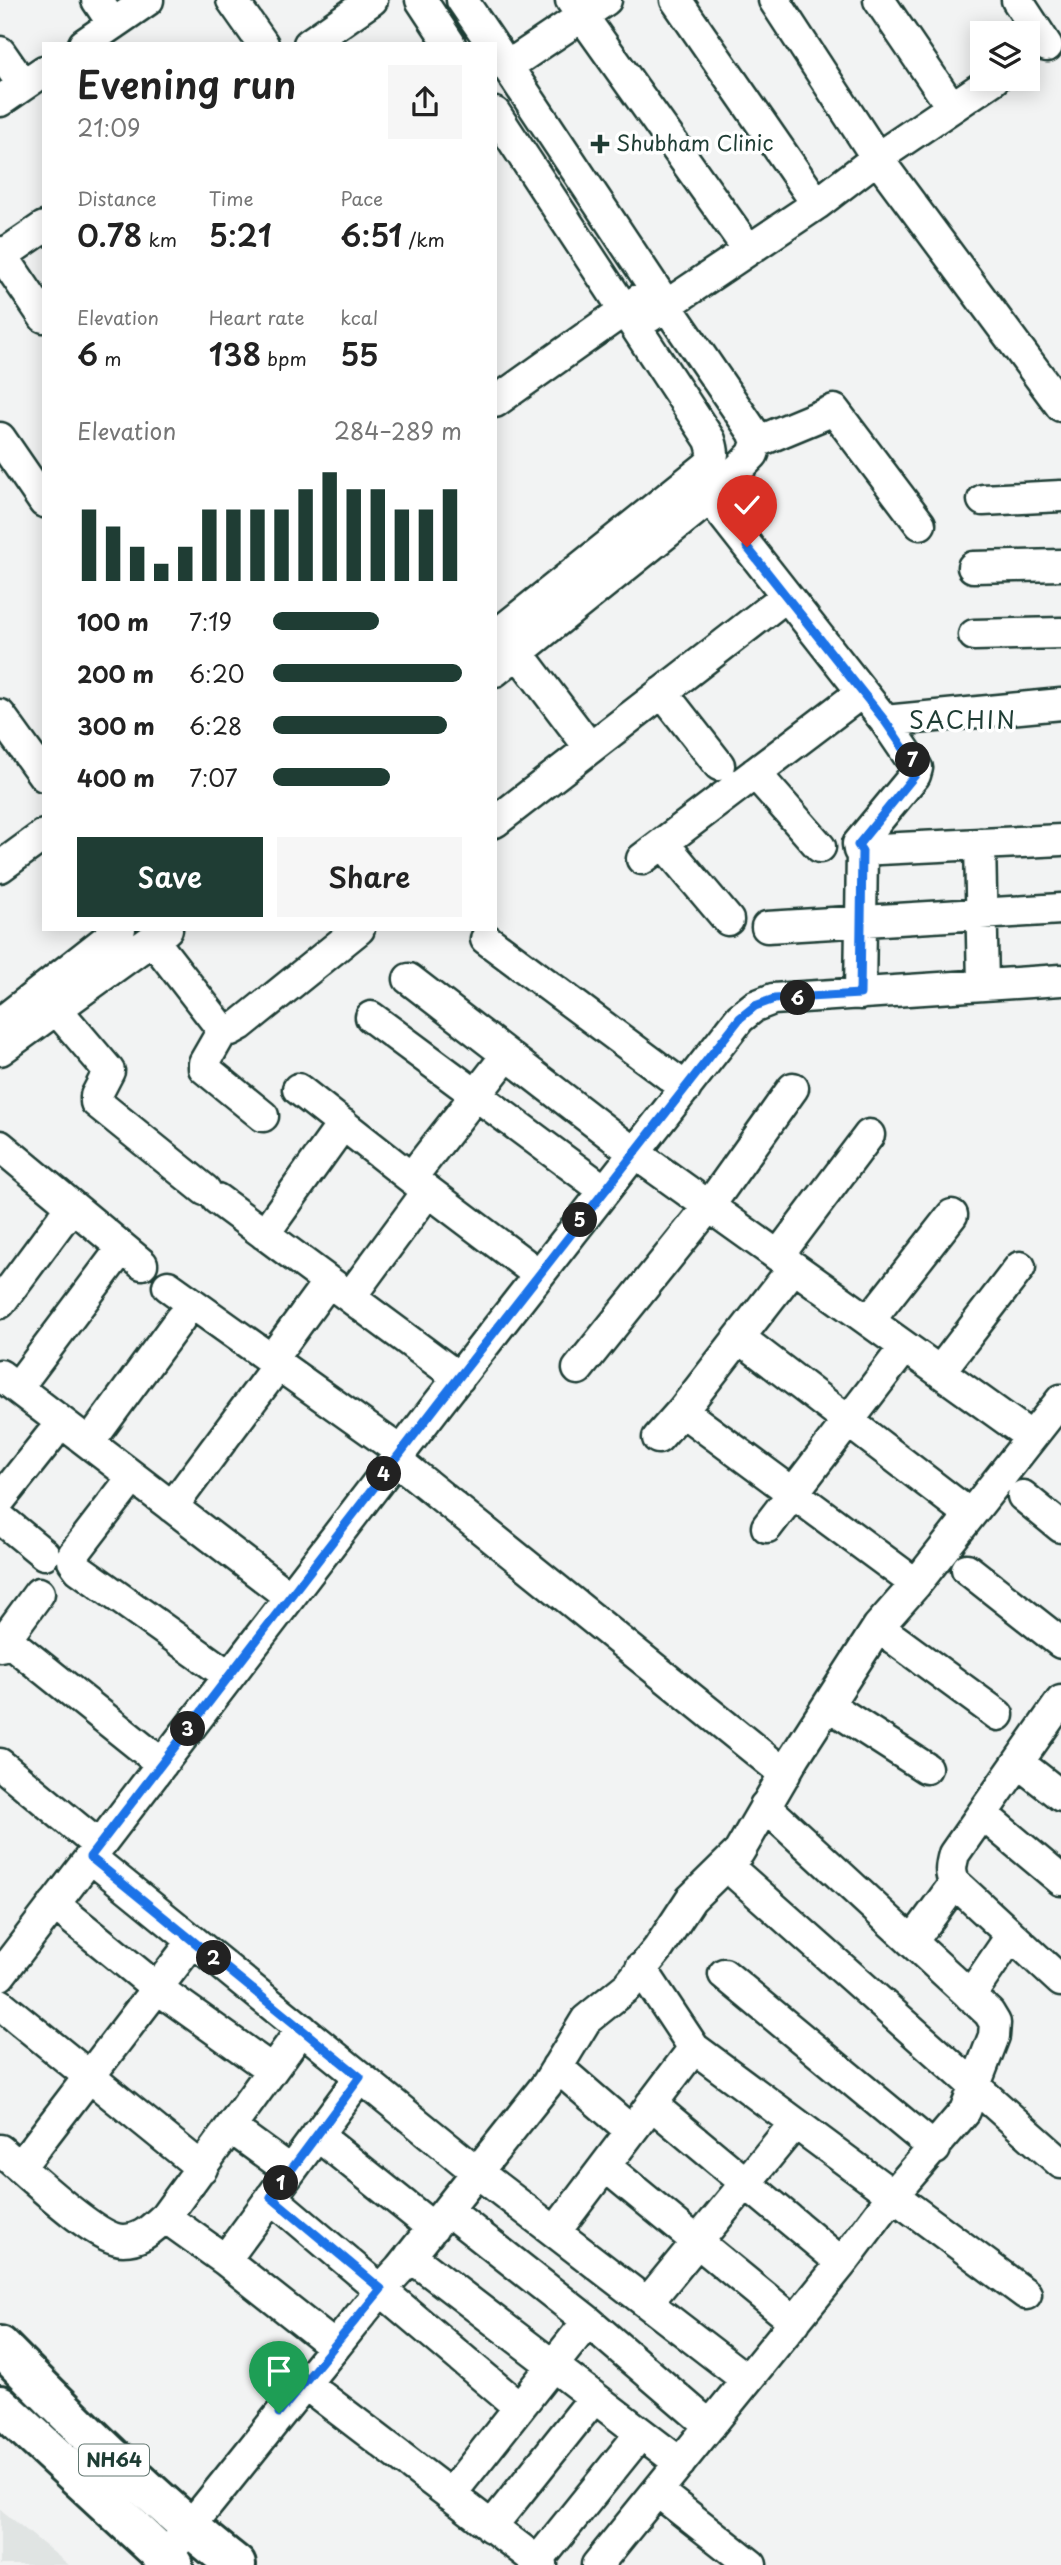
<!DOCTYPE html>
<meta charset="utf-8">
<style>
body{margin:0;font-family:"Playpen Sans",sans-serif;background:#f6f6f6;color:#222;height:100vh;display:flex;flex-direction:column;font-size:26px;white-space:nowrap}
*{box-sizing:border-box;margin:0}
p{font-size:23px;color:#767676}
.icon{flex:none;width:38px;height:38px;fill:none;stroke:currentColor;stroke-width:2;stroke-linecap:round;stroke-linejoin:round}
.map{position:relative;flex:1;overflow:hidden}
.panel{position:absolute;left:42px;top:42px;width:455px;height:889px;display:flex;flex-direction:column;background:#fff;border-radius:0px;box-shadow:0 4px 18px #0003}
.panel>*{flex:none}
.buttons{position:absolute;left:970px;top:21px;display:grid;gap:14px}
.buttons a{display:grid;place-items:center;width:70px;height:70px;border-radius:0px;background:#fff;box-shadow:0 4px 18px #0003;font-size:35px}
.pin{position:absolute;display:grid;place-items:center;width:60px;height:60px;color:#fff;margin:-72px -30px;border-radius:50% 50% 50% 0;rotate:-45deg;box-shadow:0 0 7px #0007}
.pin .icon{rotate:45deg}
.km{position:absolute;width:35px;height:35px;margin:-18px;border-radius:50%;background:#222;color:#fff;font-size:19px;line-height:35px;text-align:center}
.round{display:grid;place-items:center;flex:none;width:74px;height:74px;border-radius:0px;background:#f6f6f6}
.overview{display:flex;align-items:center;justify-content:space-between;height:119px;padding:0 35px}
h1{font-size:38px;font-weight:600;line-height:52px}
.stats{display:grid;grid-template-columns:repeat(3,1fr);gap:10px;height:119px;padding:7px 35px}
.stats div{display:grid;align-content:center}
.stats b{font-size:30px;font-weight:600}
.stats small{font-size:19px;font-weight:400}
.stats p{font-size:19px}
.chart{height:196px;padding:14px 35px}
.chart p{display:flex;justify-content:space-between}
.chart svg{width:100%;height:126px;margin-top:7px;stroke:#1f3d34;stroke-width:6}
.cta{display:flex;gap:14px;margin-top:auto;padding:14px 35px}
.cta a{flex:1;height:80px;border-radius:0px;background:#1f3d34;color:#fff;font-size:28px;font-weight:600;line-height:80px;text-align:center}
.cta a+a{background:#f6f6f6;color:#222}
ul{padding:0 35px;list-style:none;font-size:23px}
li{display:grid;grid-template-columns:112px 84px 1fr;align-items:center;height:52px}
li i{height:18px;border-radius:9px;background:#1f3d34}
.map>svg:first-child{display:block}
.built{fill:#e0e4e3}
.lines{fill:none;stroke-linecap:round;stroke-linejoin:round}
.minor-casing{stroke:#1f3d34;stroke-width:35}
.highway-casing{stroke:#1f3d34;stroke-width:44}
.minor{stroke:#fff;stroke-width:30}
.highway{stroke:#fff;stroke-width:38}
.route-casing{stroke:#fff;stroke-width:14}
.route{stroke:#1a73e8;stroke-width:9}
.poi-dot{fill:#1f3d34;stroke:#fff;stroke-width:2.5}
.labels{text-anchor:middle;stroke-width:7;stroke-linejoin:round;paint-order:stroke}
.shield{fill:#fff;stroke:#627771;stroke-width:2}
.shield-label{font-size:19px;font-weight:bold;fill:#1f3d34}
.poi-label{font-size:21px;fill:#1f3d34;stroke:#fff;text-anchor:start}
.quarter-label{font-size:24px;letter-spacing:2px;fill:#1f3d34;stroke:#fff}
</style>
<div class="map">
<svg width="1061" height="2565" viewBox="0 0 1061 2565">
<rect width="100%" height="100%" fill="#f2f3f3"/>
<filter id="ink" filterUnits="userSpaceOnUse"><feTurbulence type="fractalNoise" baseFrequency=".0143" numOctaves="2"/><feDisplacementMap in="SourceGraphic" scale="14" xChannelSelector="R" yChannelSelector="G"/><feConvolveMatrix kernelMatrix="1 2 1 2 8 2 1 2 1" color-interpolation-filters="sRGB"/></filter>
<g filter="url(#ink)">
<!-- built -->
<path class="built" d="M 0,2509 L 69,2565 L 0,2565 Z"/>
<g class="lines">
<defs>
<path id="minor" d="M 97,0 L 113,24
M 232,0 L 263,44
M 421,0 L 450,44
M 462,0 L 492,44
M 571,0 L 748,249
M 676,0 L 817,204
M 774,0 L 877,158 L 1061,406
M 879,0 L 951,106
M 1017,0 L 1047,46
M 84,44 L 148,0
M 309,44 L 372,0
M 495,48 L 666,305 L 753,432 L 757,442 L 753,454 L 710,498 L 495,671
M 0,52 L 23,85
M 508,66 L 606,0
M 0,101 L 44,71
M 495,113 L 710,440 C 714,452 715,458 706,467 L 495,636
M 0,252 L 44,317
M 0,257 L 44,227
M 649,317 L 817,204 L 877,158 L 994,79
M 495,402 L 640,299
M 0,438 L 44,502
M 757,442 L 834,410 L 920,524
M 698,483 L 885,721 L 917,768 L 915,775 L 858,844 L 859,850 L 1061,840
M 983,500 L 1061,496
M 973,567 L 1061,565
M 974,635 L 1061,633
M 518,653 L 590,748
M 662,692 L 719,765
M 0,715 L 44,776
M 885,721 L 1061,704
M 755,773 L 820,847
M 495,822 L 785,597
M 663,843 L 728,920
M 980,844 L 983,985
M 642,859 L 862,692
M 0,867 L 44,835
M 767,927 L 1061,909
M 486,939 L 686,1088
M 153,940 L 218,1024 L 223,1030 L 231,1030 L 240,1025 L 359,929
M 409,979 L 633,1152 L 1031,1437
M 860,994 L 862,851
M 57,1010 L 109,1071 L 96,1096 L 96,1102 L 205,1190
M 371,1017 L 604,1190
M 0,1023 L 120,929
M 223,1030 L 204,1063 L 204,1068 L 263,1116
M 0,1050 L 167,929
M 298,1089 L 411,1178 L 538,1274
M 0,1146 L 142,1264
M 411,1178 L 507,1055
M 217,1199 L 459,1378
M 264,1234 L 343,1124
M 778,1256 L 869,1135
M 168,1286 L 401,1452
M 350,1297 L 428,1191
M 0,1303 L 72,1206
M 869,1321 L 952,1215
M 740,1338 L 969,1514
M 271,1360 L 328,1282
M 578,1369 L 709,1206 L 793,1088
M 940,1371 L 1020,1267
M 0,1375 L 290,1597
M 17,1388 L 122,1248
M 682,1411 L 916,1584
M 658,1438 L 682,1411 L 794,1267
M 89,1443 L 180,1319
M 395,1459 L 785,1774
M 133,1477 L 73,1555 L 73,1561 L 79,1569 L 229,1676
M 1023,1496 L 1061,1527
M 0,1500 L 50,1437
M 172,1507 L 278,1365
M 0,1518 L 44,1554
M 767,1527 L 905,1347
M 967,1569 L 1061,1643
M 878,1627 L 998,1715
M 5,1638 L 162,1764
M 0,1646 L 39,1593
M 1061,1701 L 954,1854 C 951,1865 949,1873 955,1883 L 1061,1981
M 828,1705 L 926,1768
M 1019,1763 L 1061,1796
M 0,1764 L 99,1846
M 982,1814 L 1061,1880
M 90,1857 L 477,2172 L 747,2380
M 726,1865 L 1061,2163
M 54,1904 L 157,1988 L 272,2070
M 912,1942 L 955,1883
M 641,1968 L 694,2048 L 1026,2294
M 724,1974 L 935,2149
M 0,1975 L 438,1404 L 740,1018 L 755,1006 L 773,999 L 1061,980
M 970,1996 L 1011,1936
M 0,2004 L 202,2168
M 557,2067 L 631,2131
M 651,2104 L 842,2263
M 231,2128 L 290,2171
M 317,2135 L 433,2228
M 0,2150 C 24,2170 95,2240 123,2240 C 142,2240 152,2228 165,2217 L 302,2029
M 605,2166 L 795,2322
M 20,2167 L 193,1941
M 271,2197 L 519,2407
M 447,2210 L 588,2321 L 710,2426
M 165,2217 L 225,2260 L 335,2347
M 555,2232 L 694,2048
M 410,2256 L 680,2463
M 225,2260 L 360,2077
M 647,2303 L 795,2123
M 304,2383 L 542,2565
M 657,2491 L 751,2565
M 450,2495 L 588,2321
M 491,2527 L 594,2398
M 165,2557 C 222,2488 277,2417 334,2348 C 356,2321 376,2294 400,2269 L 547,2084 L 586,2020 L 628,1986 L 658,1949 L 691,1899 L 739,1852 L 795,1756 L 878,1627 L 916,1584 L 1061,1400
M 537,2562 L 641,2433
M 597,2565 L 842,2263 L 893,2195 L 965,2111 L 994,2036 L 995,2023 L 989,2013 L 765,1806"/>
<path id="highway" d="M 0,2346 C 76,2423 151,2498 236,2565
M 0,2405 L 173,2565"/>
</defs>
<!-- minor casing -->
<use href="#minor" class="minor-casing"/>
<!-- highway casing -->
<use href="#highway" class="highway-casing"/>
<!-- minor -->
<use href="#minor" class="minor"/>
<!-- highway -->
<use href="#highway" class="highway"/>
</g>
</g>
<g class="lines" filter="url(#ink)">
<defs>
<path id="route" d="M 279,2413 L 381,2289 L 271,2197 L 360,2077 L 90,1857 L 438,1404 L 740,1018 L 755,1006 L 774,999 L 860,994 L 862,851 L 858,845 L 915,775 L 917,768 L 885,721 L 747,547"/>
</defs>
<!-- route casing -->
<use href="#route" class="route-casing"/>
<!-- route -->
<use href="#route" class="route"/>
</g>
<!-- markers -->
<path class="poi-dot" d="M596.5 133.5h7v7h7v7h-7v7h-7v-7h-7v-7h7z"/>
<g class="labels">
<!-- shield labels -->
<rect class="shield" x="79" y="2444.5" width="70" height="31" rx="5"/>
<g class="shield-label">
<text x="114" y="2467">NH64</text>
</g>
<!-- poi labels -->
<g class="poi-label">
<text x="616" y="151">Shubham Clinic</text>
</g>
<!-- quarter labels -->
<g class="quarter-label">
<text x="963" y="729">SACHIN</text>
</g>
</g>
</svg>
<div class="buttons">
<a><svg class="icon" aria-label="layers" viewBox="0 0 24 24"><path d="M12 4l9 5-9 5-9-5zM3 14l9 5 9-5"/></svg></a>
</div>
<div class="pin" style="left:279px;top:2413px;background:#1e9e55"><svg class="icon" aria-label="arrive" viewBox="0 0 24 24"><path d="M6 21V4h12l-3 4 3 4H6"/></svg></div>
<div class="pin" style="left:747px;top:547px;background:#d93025"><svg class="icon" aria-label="check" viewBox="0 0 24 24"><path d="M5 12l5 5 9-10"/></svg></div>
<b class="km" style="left:281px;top:2183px">1</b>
<b class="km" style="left:214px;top:1958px">2</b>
<b class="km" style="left:188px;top:1729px">3</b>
<b class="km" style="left:384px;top:1474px">4</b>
<b class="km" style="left:580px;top:1220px">5</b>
<b class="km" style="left:798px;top:998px">6</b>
<b class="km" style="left:913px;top:760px">7</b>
<section class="panel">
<div class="overview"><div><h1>Evening run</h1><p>21:09</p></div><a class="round"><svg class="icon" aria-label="share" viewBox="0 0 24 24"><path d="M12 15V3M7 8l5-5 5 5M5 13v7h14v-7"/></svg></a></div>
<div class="stats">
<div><p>Distance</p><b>0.78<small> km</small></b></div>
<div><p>Time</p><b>5:21</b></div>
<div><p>Pace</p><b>6:51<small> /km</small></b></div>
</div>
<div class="stats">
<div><p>Elevation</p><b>6<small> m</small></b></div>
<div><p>Heart rate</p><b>138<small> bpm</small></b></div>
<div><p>kcal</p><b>55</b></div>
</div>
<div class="chart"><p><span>Elevation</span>284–289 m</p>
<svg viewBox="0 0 160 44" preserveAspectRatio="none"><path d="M5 44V19M15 44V25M25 44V32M35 44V38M45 44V32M55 44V19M65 44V19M75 44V19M85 44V19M95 44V12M105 44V6M115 44V12M125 44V12M135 44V19M145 44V19M155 44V12"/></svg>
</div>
<ul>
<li><b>100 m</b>7:19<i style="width:56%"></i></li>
<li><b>200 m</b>6:20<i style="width:100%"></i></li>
<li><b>300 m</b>6:28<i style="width:92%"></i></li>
<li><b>400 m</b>7:07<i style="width:62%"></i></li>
</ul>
<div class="cta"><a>Save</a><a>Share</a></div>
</section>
</div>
